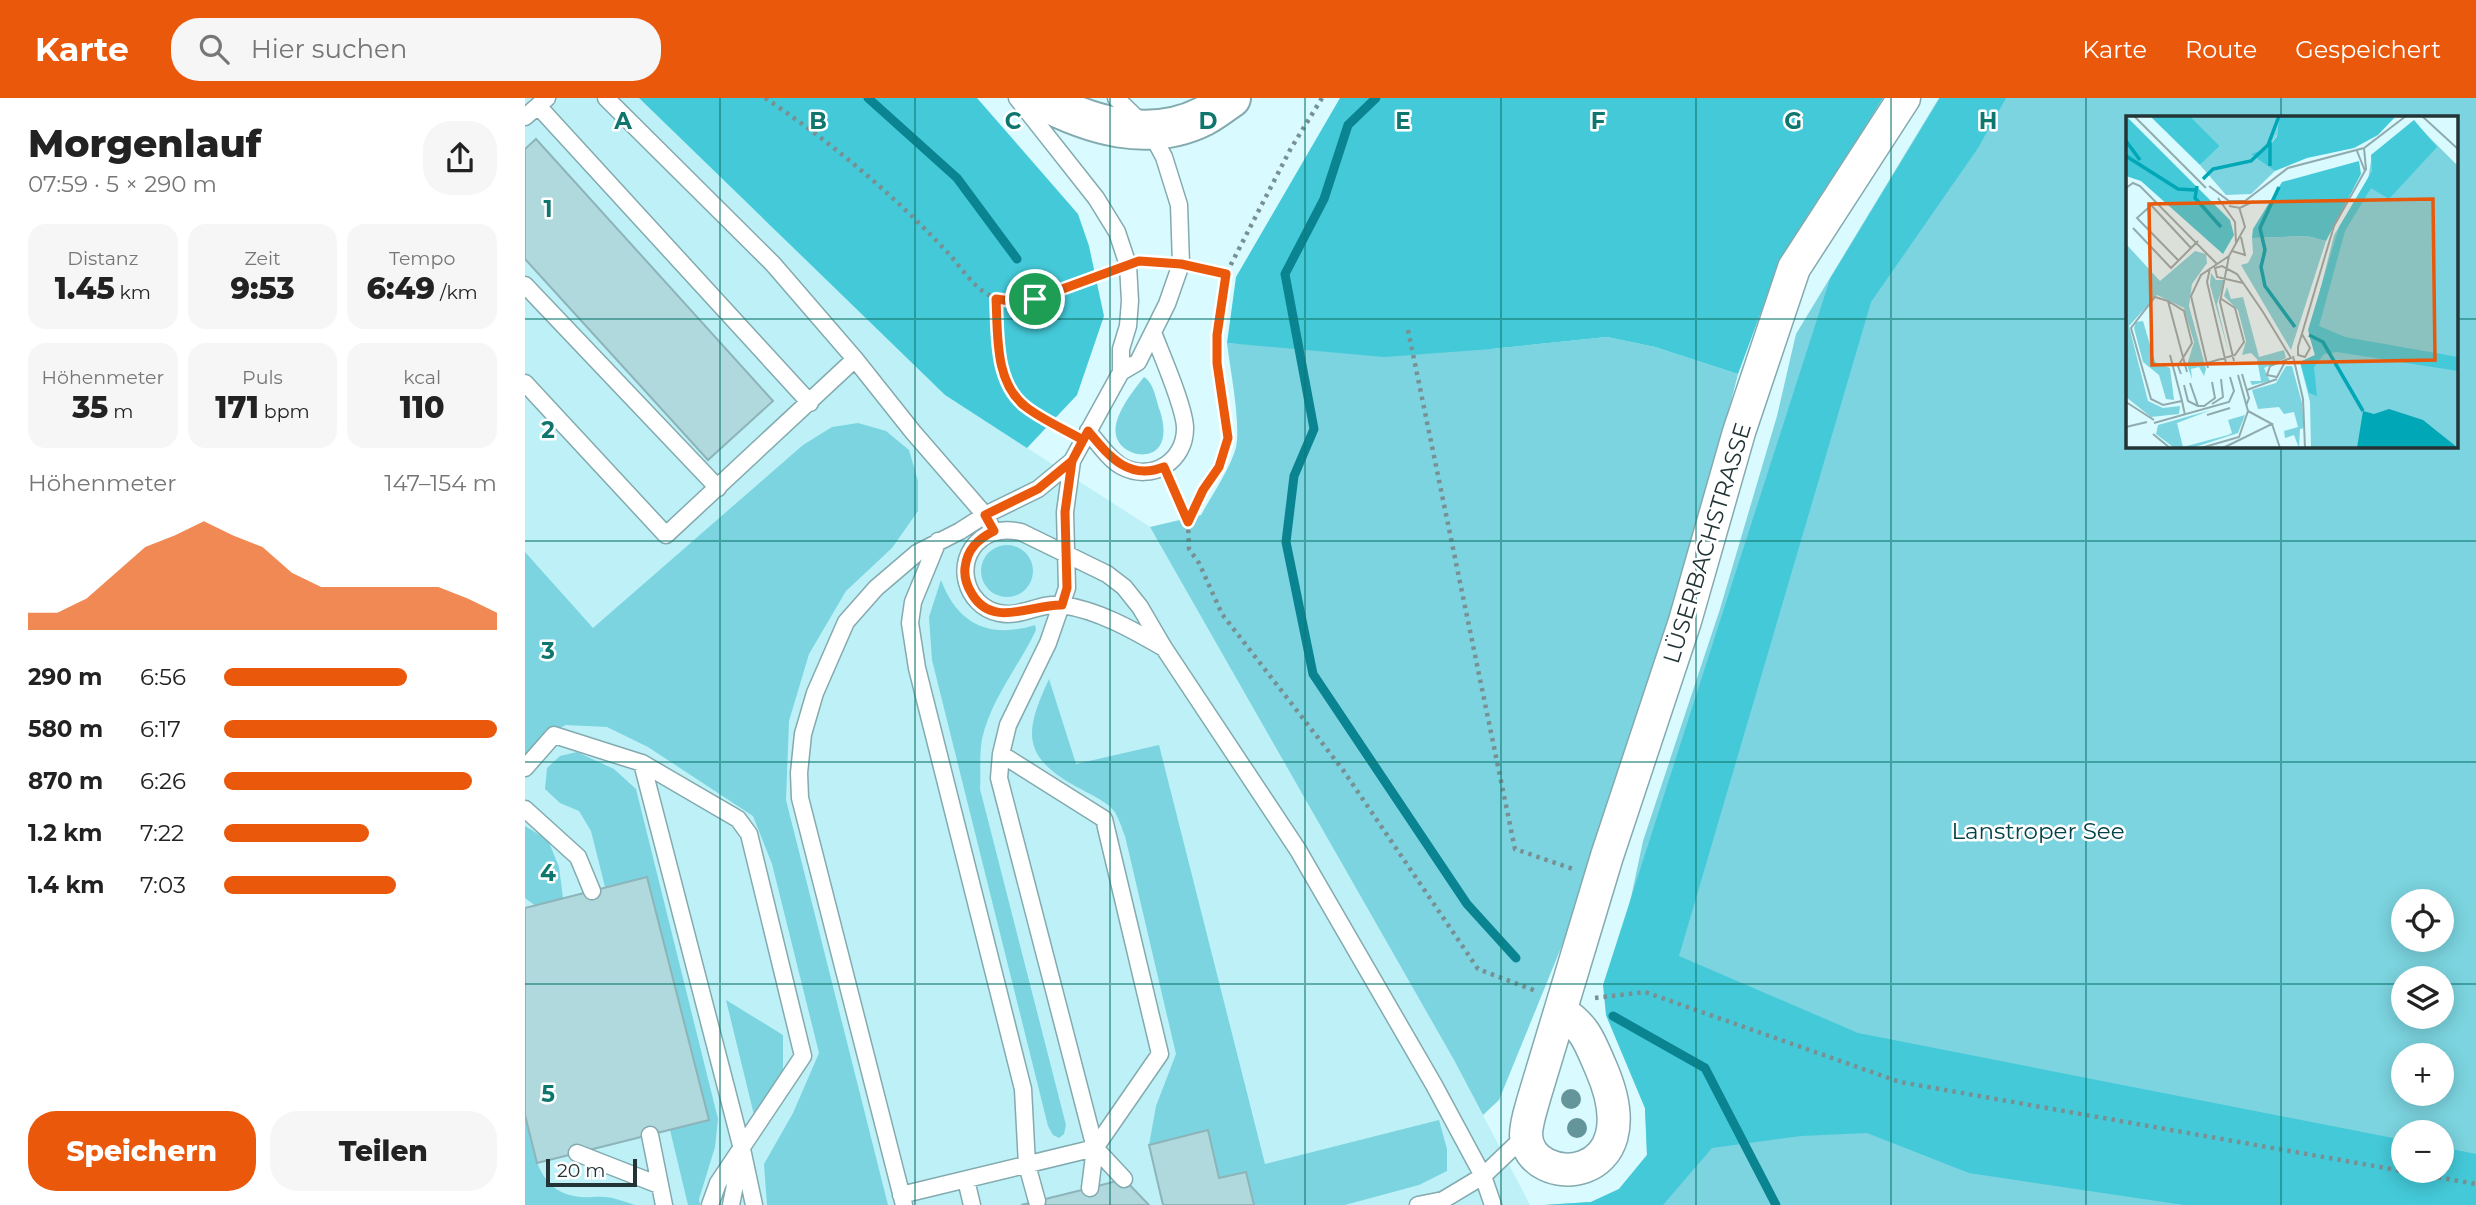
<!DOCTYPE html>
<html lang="de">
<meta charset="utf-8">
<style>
body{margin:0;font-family:Montserrat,sans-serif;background:#f6f6f6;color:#222;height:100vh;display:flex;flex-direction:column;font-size:26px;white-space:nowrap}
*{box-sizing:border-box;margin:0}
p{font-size:23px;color:#767676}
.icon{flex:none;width:38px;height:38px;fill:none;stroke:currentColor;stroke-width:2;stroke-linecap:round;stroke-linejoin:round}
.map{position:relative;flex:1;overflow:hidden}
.panel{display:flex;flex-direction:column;background:#fff;width:525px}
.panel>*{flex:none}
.controls{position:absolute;left:1866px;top:791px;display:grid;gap:14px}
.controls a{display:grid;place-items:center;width:63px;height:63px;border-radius:50%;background:#fff;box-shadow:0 4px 18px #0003;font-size:35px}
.scale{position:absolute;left:21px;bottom:18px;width:91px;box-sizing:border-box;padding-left:7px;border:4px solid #233436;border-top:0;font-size:19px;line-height:24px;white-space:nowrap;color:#233436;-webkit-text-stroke:5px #fff;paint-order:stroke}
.pin{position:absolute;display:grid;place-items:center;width:60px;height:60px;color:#fff;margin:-30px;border:4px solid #fff;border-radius:50%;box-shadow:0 2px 7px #0007}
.round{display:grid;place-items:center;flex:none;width:74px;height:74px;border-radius:28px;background:#f6f6f6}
.head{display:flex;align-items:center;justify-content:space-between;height:119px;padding:0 28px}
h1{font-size:38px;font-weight:800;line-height:52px}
.metrics{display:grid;grid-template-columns:repeat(3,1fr);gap:10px;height:119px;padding:7px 28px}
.metrics div{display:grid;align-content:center;border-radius:18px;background:#f6f6f6;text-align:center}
.metrics b{font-size:30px;font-weight:800}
.metrics small{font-size:19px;font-weight:400}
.metrics p{font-size:19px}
.chart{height:196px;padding:14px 28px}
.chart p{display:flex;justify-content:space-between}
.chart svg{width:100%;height:126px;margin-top:7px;fill:#ea580c;opacity:.7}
.button{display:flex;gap:14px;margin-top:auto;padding:14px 28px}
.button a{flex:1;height:80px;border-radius:28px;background:#ea580c;color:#fff;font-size:28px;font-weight:800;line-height:80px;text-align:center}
.button a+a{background:#f6f6f6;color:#222}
ul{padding:0 28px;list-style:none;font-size:23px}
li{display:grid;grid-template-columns:112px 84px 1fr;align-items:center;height:52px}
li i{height:18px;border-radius:9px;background:#ea580c}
header{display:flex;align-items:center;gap:42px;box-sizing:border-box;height:98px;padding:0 35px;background:#ea580c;color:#fff}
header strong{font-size:33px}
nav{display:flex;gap:38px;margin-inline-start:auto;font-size:24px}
.search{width:490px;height:63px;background:#f6f6f6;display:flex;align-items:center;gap:18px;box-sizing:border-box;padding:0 24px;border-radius:28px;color:#767676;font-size:26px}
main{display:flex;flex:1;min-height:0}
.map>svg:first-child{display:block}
.built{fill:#bdf1f7}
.green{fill:#7bd4df;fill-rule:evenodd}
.forest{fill:#44c9d8}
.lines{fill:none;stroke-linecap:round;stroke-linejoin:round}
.stream{stroke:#0a8490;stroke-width:9}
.building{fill:#b0d9de;stroke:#8db4b9;stroke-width:2}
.service-casing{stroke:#83aaaf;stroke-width:19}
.minor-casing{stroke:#83aaaf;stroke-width:35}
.secondary-casing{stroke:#83aaaf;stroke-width:42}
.path{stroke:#789093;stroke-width:4.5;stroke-dasharray:3.5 5;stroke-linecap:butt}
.service{stroke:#fff;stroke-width:16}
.minor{stroke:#fff;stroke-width:32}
.secondary{stroke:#fff;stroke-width:38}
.tree{fill:#63959a}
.route-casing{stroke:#fff;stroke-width:14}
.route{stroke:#ea580c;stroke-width:9}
.grid{fill:none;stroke:#0f766e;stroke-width:2;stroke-opacity:0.55}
.labels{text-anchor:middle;stroke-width:5;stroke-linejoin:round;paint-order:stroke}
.street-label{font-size:23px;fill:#233436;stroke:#fff}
.park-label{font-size:23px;fill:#034248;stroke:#fff}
.inset-river{fill:none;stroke:#00a7b6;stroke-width:3.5}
.inset-road{fill:none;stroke:#90abae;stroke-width:2}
.view{fill:#e8590c;fill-opacity:0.15;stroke:#e8590c;stroke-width:3.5}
.inset-edge{fill:none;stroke:#233436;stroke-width:3.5}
.grid-label{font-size:23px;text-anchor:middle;font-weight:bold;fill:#0f766e;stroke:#fff;stroke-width:5;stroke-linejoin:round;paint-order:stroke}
</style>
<header>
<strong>Karte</strong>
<div class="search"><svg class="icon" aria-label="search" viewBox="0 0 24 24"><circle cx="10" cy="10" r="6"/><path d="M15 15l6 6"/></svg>Hier suchen</div>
<nav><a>Karte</a><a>Route</a><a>Gespeichert</a></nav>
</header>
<main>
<section class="panel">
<div class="head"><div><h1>Morgenlauf</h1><p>07:59 · 5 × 290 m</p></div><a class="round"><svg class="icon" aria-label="share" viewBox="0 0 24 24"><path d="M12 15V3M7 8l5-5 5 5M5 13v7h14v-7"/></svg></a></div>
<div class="metrics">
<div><p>Distanz</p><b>1.45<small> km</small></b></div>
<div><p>Zeit</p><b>9:53</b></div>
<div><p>Tempo</p><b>6:49<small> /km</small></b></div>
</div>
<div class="metrics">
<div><p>Höhenmeter</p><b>35<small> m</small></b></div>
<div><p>Puls</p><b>171<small> bpm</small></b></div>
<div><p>kcal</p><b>110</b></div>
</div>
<div class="chart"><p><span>Höhenmeter</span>147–154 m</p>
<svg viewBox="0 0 160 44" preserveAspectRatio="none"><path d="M0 44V38L10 38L20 33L30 24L40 15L50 11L60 6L70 11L80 15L90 24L100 29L110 29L120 29L130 29L140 29L150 33L160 38V44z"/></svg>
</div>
<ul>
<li><b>290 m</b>6:56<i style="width:67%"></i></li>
<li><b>580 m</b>6:17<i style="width:100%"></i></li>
<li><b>870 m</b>6:26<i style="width:91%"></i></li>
<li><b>1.2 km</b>7:22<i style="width:53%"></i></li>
<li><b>1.4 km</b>7:03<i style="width:63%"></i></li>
</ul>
<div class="button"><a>Speichern</a><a>Teilen</a></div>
</section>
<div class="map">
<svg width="1951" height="1107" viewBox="0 0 1951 1107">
<rect width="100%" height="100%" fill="#d9fafe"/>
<!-- built -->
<path class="built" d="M 0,0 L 114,0 L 420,297 L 625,429 L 929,962 L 1005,1107 L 0,1107 Z"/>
<!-- green -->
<path class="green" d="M 1414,0 L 1951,0 L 1951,1107 L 1019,1107 L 1066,1104 L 1094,1091 L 1122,1057 L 1120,1010 L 1081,917 L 1118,743 L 1195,511 L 1252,318 L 1271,236 ZM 1603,19 L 1932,19 L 1932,348 L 1603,348 ZM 1878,803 L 1916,803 L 1916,842 L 1878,842 ZM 1878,880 L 1916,880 L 1916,919 L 1878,919 ZM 1878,957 L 1916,957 L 1916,996 L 1878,996 ZM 1878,1034 L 1916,1034 L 1916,1073 L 1878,1073 Z
M 1082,239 L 1130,249 L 1213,276 L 1162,473 L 1040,840 L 974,1002 L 958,1017 L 929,962 L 625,429 L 676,417 C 686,399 706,369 711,349 C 716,326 705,270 702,245 L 769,249 L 966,251 Z
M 619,279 C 629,285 631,302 635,313 C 653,370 596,363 591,337 C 587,319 608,293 619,279 Z
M 333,325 L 361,333 L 384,352 L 393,383 L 393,413 L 367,450 L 321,493 L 284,556 L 264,623 L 261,702 L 363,1107 L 242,1107 L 239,1066 L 268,1015 L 294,955 L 247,766 L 228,718 L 123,649 L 82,629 L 41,627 L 16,639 L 0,657 L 0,454 L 68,530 L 278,347 L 307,329 Z
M456 473a26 26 0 1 1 52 0a26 26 0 1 1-52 0Z
M 416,482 C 433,527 465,541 510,527 L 511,532 C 494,568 466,601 457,641 C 454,657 456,675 455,691 L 541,1027 L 539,1036 L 534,1040 L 528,1037 L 523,1028 L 407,562 L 404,519 Z
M 524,581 L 551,666 L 634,647 L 740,1066 L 914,1022 L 922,1051 L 922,1073 L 894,1087 L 820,1107 L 729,1107 L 721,1074 L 694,1080 L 683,1032 L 624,1047 L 631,1008 L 651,956 L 600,738 C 597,731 594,720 589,713 C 580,702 564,696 552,689 C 495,658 500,633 524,581 Z
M 52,654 L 89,671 L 111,691 L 193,1021 L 190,1049 L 174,1101 L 175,1107 L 163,1107 L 145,1032 L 122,779 L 80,789 L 66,733 L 54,713 L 35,705 L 20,691 L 22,670 L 35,658 Z
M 0,728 L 23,742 L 34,769 L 38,800 L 11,808 L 0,800 Z
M 201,902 L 258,937 L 258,975 L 229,1017 Z
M 0,1017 C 9,1053 11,1095 56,1099 C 64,1100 71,1098 78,1099 C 89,1099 100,1104 110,1107 L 0,1107 Z"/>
<!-- forest -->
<path class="forest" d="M 114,0 L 452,0 L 553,116 L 564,148 L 579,218 L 552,297 L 502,350 L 420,297 Z
M 815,0 L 1358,0 L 1252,171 L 1213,276 L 1130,249 L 1082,239 L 966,251 L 859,259 L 702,245 L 711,179 Z
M 1415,0 L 1481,0 L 1453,50 L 1346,204 L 1154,858 L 1333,935 L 1878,1042 L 1878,1073 L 1916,1073 L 1916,1049 L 1951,1056 L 1951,1107 L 1659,1107 L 1444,1075 L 1342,1035 L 1276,1038 L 1187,1050 L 1138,1107 L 1019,1107 L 1066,1104 L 1094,1091 L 1122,1057 L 1120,1010 L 1081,917 L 1078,887 L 1305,181 Z"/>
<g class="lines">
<!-- stream -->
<path class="stream" d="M 343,0 L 432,80 L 492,161
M 851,0 L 823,27 L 799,101 L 760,176 L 789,331 L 769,378 L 761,444 L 788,576 L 942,806 L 991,860
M 1088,918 L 1180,970 L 1251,1107"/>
</g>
<!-- building -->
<path class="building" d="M 11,41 L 248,303 L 183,362 L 0,161 L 0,51 Z
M 122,779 L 184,1022 L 12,1065 L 0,1017 L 0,810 Z
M 683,1032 L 694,1080 L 721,1074 L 729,1107 L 638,1107 L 624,1047 Z
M 599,1081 L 624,1107 L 496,1107 L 565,1090 Z"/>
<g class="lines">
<defs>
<path id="service" d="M 81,0 L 248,166 L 330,261 L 388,334 L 460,417 L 465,426
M 492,0 L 571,100 L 592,134 L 603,167 L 605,203 L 603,228 L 596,251 L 596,274
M 13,8 L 285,305
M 0,19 L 22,0
M 0,187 L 193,390
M 0,285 L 141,437 L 330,261
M 563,333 C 573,345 583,360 596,368 C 627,385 661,363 660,329 C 659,308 637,258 629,237
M 413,443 L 388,504 L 385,525 L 392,570 L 498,991 L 502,1067 L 512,1103
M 639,550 C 608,532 573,512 537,507 C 515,504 496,520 474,515 C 440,508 428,463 456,441 C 468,431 482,431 496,434 L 582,476 L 599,489 L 615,509 L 639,550 L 773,752 L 909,987 L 958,1078 L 918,1102 L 893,1107
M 117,665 L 213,721 L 224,736 L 278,958 L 193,1085 L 185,1107
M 0,670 L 29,637 L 117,665 L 217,1051 L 229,1107
M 0,711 L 53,759 L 67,793
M 125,1037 L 139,1107
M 570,1050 L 599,1081
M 52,1055 L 134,1087
M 441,1082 L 447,1107
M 565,1090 L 570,1050 L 474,680 L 476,656 L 483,627 L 523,545 L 542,490 L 540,414 L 547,363 L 596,274 L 613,264 L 642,206 L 656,166 L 654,107 L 639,59 L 625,33 L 591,0
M 376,1097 L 570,1050 L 635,956 L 579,721 L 476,656
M 206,1107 L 216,1057
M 379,1107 L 275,700 L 274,675 L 278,636 L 290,595 L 321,524 L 351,490 L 392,455 L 435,433 L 460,417 L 513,391 L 547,363
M 968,1107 L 958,1078 L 1001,1037"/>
<path id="minor" d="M 1037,914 C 1061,930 1065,945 1076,970 C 1128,1089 1003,1092 1001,1037 C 1001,1025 1006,1011 1009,1000 L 1082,758 L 1160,523 L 1214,334 L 1269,170 L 1379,0"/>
<path id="secondary" d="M 513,0 C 564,27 624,46 679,18 C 688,13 697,6 706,0"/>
</defs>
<!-- service casing -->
<use href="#service" class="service-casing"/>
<!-- minor casing -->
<use href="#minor" class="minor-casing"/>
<!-- secondary casing -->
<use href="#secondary" class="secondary-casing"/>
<!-- path -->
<path class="path" d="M 240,0 C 306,44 369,97 423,155 C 437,170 452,196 474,201 C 511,210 546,187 580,175
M 797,0 L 765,52 L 701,176 L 692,237 L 692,265 L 703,340 L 694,369 L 678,392 L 663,424 L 664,451 L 674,465 L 697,516 L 818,672 L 953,871 L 1011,893
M 678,171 L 701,176
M 470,201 C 473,236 470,278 497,305 C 508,317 525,324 539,331
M 883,232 L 990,751 L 1048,771
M 648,390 L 663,423
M 1070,900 L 1120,894 L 1375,984 L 1951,1086"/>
<!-- service -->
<use href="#service" class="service"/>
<!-- minor -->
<use href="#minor" class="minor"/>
<!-- secondary -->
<use href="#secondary" class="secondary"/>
</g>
<!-- trees -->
<g class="tree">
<circle cx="1046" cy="1001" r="10"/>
<circle cx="1052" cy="1030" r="10"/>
</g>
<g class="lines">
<defs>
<path id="route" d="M 510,201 L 493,204 L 471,201 C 473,235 469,285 501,309 C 518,322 539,331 558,342 L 547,363 L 513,391 L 460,417 L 469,433 C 453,441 442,451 440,470 C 439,479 442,488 447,496 C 468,531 506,506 537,507 L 542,490 L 540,414 L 547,363 L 563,333 C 584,358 603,383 639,369 L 663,424 L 678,392 L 694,369 L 703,340 L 692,265 L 692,237 L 701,176 L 656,166 L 614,163 L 510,201"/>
</defs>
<!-- route casing -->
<use href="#route" class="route-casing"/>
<!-- route -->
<use href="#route" class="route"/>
</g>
<!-- grid -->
<path class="grid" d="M 195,0 L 195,1107M 390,0 L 390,1107M 585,0 L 585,1107M 780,0 L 780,1107M 976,0 L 976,1107M 1171,0 L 1171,1107M 1366,0 L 1366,1107M 1561,0 L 1561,1107M 1756,0 L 1756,19M 0,221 L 1603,221M 1932,221 L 1951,221M 1756,348 L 1756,1107M 0,443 L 1951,443M 0,664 L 1951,664M 0,886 L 1878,886M 1916,886 L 1951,886"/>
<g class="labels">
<!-- street labels -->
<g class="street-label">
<text transform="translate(1182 445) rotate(-73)" y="8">LÜSERBACHSTRASSE</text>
</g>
<!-- park labels -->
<g class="park-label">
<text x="1513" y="741">Lanstroper See</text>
</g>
</g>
<!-- overview -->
<g transform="translate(1601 18)">
<rect width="332" height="332" fill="#d9fafe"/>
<path d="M 64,0 L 153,0 L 151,19 L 142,32 L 141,48 L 149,55 L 125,78 L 100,79 L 74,49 L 94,30 ZM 287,5 L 332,50 L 332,332 L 185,332 L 184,286 L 174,246 L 189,239 L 183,219 L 208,119 L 242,64 L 246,39 ZM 181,120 L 200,125 L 165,234 L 115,149 L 122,147 L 127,137 L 126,122 ZM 0,128 L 34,165 L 69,135 L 80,138 L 81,147 L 66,168 L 63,190 L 80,253 L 78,260 L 73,251 L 65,253 L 66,263 L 61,249 L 68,226 L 58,192 L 31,179 L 3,210 L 22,285 L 37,292 L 54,290 L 53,298 L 25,301 L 0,281 ZM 85,157 L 90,164 L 99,164 L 91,188 L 103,238 L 84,169 ZM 101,171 L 105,183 L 117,181 L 133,241 L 158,234 L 160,242 L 138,252 L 144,265 L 126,269 L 124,265 L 135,265 L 131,243 L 125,237 L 116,239 L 120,225 L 112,194 L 98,180 ZM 17,205 L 29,246 L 44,252 L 48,284 L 40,283 L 33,259 L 17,246 L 8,212 L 10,206 ZM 160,250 L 166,250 L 176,287 L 178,312 L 174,313 L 173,332 L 168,319 L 159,322 L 158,315 L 172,311 L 168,296 L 158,298 L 153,291 L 132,293 L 126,274 L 150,267 ZM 85,294 L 51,307 L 57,331 L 102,319 L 106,317 L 102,304 L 119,299 L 112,317 L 66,332 L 47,331 L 30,318 L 32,309 Z" fill="#7bd4df"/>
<path d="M 0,0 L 104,104 L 108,119 L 97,138 L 15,65 L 0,60 ZM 24,0 L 64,0 L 94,30 L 74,49 ZM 153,0 L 270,0 L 252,19 L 228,32 L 181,42 L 149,55 L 125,38 L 142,32 L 151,20 ZM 288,4 L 311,31 L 263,83 L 245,72 L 219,115 L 193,210 L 219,221 L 332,241 L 332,255 L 211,236 L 198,238 L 188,251 L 191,280 L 183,277 L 174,246 L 189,239 L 182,214 L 213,111 L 246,55 L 245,39 ZM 233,45 L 235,58 L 200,125 L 181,120 L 126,122 L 127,113 L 156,66 Z" fill="#44c9d8"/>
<path d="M 263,293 L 297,304 L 332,332 L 231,332 L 237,295 L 248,298 Z" fill="#00a7b6"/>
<path class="inset-river" d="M 0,25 L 14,44M 144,26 L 144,50M 0,40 L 52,73 L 69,74M 77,63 L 87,53 L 125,45 L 142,29 L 153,0M 71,70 L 69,82 L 95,111M 153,71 L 134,112 L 139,134 L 135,151 L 139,170 L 169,211M 183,219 L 197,226 L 237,295"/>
<path class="inset-road" d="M 8,0 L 80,72M 296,0 L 333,34M 231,35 L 239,55M 83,70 L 103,85 L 119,85 L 162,52 L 238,32 L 280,0M 0,72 L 7,67 L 14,70 L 91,148M 92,82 L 109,106 L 110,127M 30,85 L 11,102 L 52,144M 25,89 L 65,132M 103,90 L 114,92 L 128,85M 7,112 L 45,152 L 72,125M 106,135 L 119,139 L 115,121M 84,152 L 81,166 L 100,247M 117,167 L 91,161 L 89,152 L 96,150 L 111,158 L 137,196 L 165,242 L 144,250 L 141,259 L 151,261 L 159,246M 42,185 L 58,195 L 66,227 L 52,250 L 55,258M 176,218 L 184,232 L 179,241 L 172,239 L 172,231 L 208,110 L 240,53 L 238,32M 44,239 L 56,285M 167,240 L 177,283 L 179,332M 108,245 L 94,186 L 103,140 L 119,111 L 113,91M 81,247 L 109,239 L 118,226 L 109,192 L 94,182M 82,252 L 65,180 L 75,159 L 103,140M 116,258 L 123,282 L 120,290M 64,267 L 72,290 L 78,290 L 89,282 L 86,266M 58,269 L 62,285 L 72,290M 121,274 L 151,263M 0,286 L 28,304M 86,288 L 97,281 L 95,263M 59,299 L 56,285 L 37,289 L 25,283 L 5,212 L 29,181 L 42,185 L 61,256M 81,299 L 104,292M 28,307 L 103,286 L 108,275 L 104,261M 146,308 L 154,332M 0,311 L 21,306M 27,318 L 44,332M 75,332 L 113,321 L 122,295 L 112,259M 97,332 L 146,308 L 122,295"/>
<path class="view" d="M 307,83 L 309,244 L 26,249 L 23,88 Z"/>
<rect width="332" height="332" class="inset-edge"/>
</g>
<g class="grid-label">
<text x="98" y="31">A</text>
<text x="293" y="31">B</text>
<text x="488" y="31">C</text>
<text x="683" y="31">D</text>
<text x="878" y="31">E</text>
<text x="1073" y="31">F</text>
<text x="1268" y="31">G</text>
<text x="1463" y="31">H</text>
<text x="23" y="119">1</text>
<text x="23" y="340">2</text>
<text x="23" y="561">3</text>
<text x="23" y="783">4</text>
<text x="23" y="1004">5</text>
</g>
</svg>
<div class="controls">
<a><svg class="icon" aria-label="locate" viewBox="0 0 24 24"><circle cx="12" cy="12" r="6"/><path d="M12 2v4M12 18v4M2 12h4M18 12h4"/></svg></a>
<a><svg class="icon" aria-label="layers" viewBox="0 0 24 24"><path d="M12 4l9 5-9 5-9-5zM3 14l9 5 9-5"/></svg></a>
<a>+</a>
<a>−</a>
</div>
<div class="scale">20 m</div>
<div class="pin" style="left:510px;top:201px;background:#1e9e55"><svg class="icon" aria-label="arrive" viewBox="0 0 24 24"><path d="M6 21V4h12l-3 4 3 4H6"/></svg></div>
</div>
</main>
